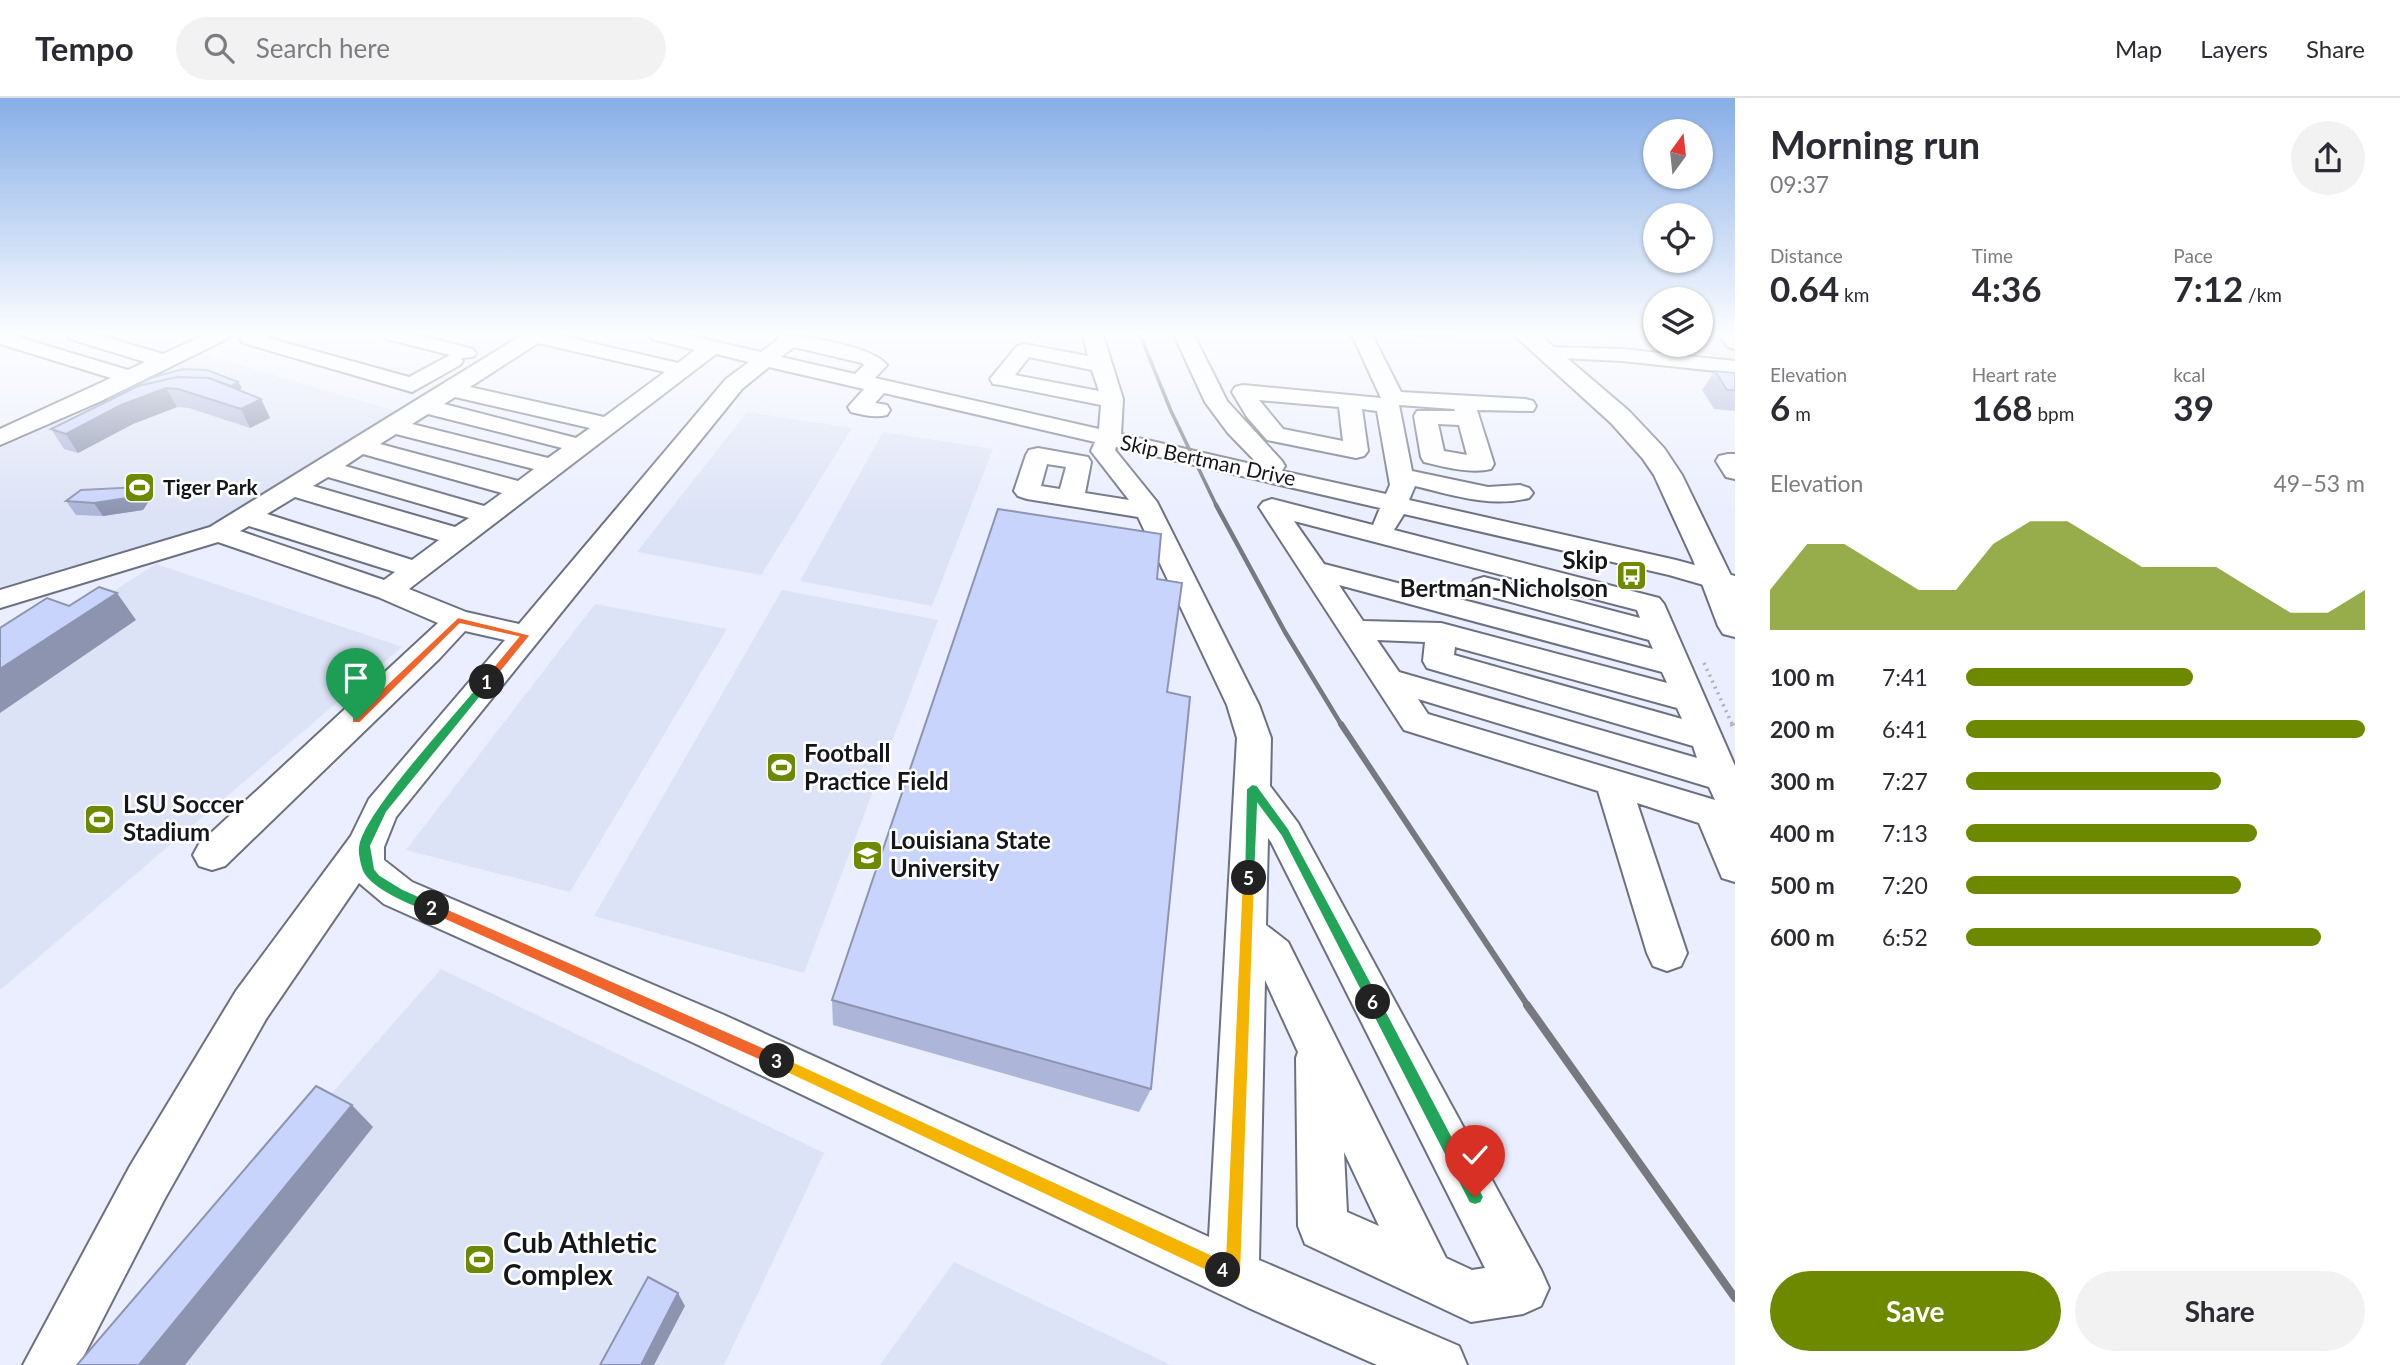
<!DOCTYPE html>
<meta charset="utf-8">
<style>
body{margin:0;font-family:Lato,sans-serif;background:#f2f2f3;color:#2b2b33;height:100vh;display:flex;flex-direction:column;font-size:26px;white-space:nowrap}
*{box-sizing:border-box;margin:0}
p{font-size:23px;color:#7c7c81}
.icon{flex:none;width:38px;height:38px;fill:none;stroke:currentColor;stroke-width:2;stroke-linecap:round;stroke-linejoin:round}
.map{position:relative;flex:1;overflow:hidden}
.drawer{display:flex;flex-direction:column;background:#fff;width:665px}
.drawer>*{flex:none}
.needle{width:46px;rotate:15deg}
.fabs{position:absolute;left:1643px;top:21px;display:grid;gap:14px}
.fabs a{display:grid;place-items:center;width:70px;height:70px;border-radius:50%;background:#fff;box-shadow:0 2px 5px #0004;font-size:35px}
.pin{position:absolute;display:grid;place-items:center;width:60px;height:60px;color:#fff;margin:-72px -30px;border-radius:50% 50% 50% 0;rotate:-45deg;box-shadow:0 0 7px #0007}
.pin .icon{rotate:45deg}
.km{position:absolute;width:35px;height:35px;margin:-18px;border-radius:50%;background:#222;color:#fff;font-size:19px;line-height:35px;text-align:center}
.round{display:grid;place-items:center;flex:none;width:74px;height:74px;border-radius:37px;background:#f2f2f3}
.head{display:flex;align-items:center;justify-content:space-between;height:119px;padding:0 35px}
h1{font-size:38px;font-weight:700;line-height:52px}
.stats{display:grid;grid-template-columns:repeat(3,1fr);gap:10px;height:119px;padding:7px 35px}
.stats div{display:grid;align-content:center}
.stats b{font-size:35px;font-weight:700}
.stats small{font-size:19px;font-weight:400}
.stats p{font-size:19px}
.chart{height:196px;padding:14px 35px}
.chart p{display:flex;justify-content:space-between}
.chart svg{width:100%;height:126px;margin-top:7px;fill:#6c8900;opacity:.7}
.cta{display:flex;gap:14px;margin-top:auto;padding:14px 35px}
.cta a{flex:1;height:80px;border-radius:42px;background:#6c8900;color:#fff;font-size:28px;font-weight:700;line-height:80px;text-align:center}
.cta a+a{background:#f2f2f3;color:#2b2b33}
ul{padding:0 35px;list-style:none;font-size:23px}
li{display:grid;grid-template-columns:112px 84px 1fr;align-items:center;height:52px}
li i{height:18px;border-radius:9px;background:#6c8900}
header{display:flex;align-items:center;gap:42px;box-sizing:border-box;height:98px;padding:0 35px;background:#fff;border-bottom:2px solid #e1e1e2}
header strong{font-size:33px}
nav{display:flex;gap:38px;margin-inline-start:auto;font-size:24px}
.search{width:490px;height:63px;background:#f2f2f3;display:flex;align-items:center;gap:18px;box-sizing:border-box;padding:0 24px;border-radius:38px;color:#7c7c81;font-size:26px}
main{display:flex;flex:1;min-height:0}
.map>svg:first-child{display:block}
.built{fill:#eaeefe}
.green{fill:#dde3f6}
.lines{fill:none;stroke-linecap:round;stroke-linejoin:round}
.minor-casing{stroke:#6c7181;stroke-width:4}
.major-casing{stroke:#6c7181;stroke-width:4}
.path-far1{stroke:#b0b1b6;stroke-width:3.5;stroke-dasharray:2 4.5;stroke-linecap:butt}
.path{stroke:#b0b1b6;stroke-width:5;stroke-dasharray:2 6;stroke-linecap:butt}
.minor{fill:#fff;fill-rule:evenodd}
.major{fill:#fff;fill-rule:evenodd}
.rail-far3{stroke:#77797e;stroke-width:3.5}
.rail-far2{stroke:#77797e;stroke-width:4.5}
.rail-far1{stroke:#77797e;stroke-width:6}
.rail{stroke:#77797e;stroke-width:8}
.wall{fill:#adb6d9}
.shaded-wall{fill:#8d94b0}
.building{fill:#c9d4fc;stroke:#8d94b0;stroke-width:2}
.split-1{fill:#f0652b;stroke:#fff;stroke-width:2}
.split-2{fill:#22a559;stroke:#fff;stroke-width:2}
.split-3{fill:#f0652b;stroke:#fff;stroke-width:2}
.split-4{fill:#f5b400;stroke:#fff;stroke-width:2}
.split-5{fill:#f5b400;stroke:#fff;stroke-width:2}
.split-6{fill:#22a559;stroke:#fff;stroke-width:2}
.split-7{fill:#22a559;stroke:#fff;stroke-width:2}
.labels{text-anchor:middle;stroke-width:5;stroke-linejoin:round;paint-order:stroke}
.far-street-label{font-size:21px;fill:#14161c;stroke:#fff}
.far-poi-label{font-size:21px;font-weight:bold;fill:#14161c;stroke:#fff;text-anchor:start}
.poi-label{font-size:24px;font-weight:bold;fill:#14161c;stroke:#fff;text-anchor:start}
.near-poi-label{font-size:28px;font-weight:bold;fill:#14161c;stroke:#fff;text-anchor:start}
</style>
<header>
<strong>Tempo</strong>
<div class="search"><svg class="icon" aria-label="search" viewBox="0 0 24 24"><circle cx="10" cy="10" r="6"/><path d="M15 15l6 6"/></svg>Search here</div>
<nav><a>Map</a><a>Layers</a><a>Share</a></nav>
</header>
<main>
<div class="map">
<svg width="1735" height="1267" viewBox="0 0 1735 1267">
<rect width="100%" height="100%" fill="#f9fafe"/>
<!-- built -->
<path class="built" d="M 0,237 L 1655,237 L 1656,247 L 1701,247 L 1701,237 L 1735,237 L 1735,1267 L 0,1267 Z"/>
<!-- green -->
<path class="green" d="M 1582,237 L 1655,237 L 1656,247 L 1701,247 L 1701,237 L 1735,237 L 1735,260 L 1626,247 Z
M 199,255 L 403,315 L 209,433 L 0,495 L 0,347 Z
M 747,314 L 852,330 L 761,477 L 637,454 Z
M 883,334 L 993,351 L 932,508 L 800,483 Z
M 156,466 L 402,549 L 0,892 L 0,549 L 94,491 L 109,496 Z
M 782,492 L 938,522 L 804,875 L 594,818 Z
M 595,506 L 727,531 L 570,794 L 406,752 Z
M 441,871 L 824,1055 L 724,1267 L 93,1267 Z
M 954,1164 L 1171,1267 L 880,1267 Z"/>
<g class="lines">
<defs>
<path id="minor" d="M 0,237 L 11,237 L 128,272 L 145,264 L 70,241 L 67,237 L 98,237 L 163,256 L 204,237 L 230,237 L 227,241 L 99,304 L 0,347 L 0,331 L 111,280 L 0,246 Z
M 243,237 L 270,237 L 268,240 L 409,279 L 450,257 L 387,241 L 384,237 L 418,237 L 473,251 L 476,255 L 473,259 L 461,260 L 463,263 L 460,267 L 412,294 L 243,245 L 240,241 Z
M 522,237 L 557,237 L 678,265 L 695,252 L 652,241 L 649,237 L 685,237 L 761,254 L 777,242 L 779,237 C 801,237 873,248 887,267 L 875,280 L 1099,331 L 1101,307 L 1001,287 L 993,286 L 990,281 L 1017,248 L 1024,246 L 1088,258 L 1083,237 L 1103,237 L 1123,301 L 1121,336 L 1260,368 L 1228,335 L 1205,304 L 1174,237 L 1194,237 L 1227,303 L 1282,363 L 1285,368 L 1282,373 L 1386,396 L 1390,387 L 1377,313 L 1362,311 L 1368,353 L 1364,358 L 1356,360 L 1267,342 L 1247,319 L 1232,294 L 1235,289 L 1243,287 L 1381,300 L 1352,237 L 1372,237 L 1401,294 L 1525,301 L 1533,303 L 1536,308 L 1533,313 L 1477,312 L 1494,366 L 1491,371 C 1471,376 1444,369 1424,364 L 1421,359 L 1414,318 L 1417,313 L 1455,313 L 1454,311 L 1399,307 L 1412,373 L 1488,389 L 1520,387 L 1529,390 L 1533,395 L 1529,400 C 1490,410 1453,397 1415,388 L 1409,402 L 1676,462 L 1735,478 L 1735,496 L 1669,477 L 1404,416 L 1394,432 L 1659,500 L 1664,506 L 1735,668 L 1735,784 L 1722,780 L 1699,725 L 1637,705 L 1687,855 L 1681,868 L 1667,873 L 1653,868 L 1647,855 L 1598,693 L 1404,632 L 1259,409 L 1263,404 L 1272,401 L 1373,427 L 1380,410 L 1116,349 L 1115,352 L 1157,404 L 1259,607 L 1271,640 L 1270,688 L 1298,725 L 1541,1172 L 1549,1190 L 1541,1208 L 1523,1216 L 1471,1224 L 1305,1146 L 1298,1128 L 1296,960 L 1298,954 L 1265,882 L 1259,1162 L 1459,1248 L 1467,1267 L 1377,1267 L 1251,1211 L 694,945 L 384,806 L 359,785 L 266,921 L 164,1102 L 79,1267 L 23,1267 L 130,1068 L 236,893 L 351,738 L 369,701 L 505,542 L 465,533 L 439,561 L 225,768 L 212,772 L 199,768 L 193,757 L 199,746 L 438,525 L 378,499 L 218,444 L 0,510 L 0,492 L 210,429 ZM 538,245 L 665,274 L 604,319 L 470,289 ZM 794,249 L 862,265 L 864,267 L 855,276 L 781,259 ZM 716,256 L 749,264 L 726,281 L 519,526 L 466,514 L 409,491 ZM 1029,259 L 1092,272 L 1099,293 L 1015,277 ZM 769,269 L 864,291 L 848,309 L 851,314 C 863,317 875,320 887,317 L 890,312 L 887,307 L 875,305 L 884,295 L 1095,344 L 1091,353 L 1129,402 L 1085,395 L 1091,364 L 1088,359 L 1038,350 L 1029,352 L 1026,357 L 1014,393 L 1018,398 L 1027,401 L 1138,419 L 1227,607 L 1237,640 L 1209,1139 L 724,917 L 412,784 L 384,762 L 384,749 L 396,719 L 742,291 ZM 455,299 L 590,330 L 576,340 L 444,306 ZM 1259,302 L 1339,309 L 1343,343 L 1283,331 ZM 428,316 L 562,350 L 548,360 L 412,326 ZM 1438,326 L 1459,327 L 1467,357 L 1444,353 ZM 396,336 L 534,371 L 518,383 L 380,346 ZM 363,356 L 502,395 L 484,408 L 345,368 ZM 1047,366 L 1066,369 L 1060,391 L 1041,388 ZM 328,379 L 469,420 L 455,429 L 313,388 ZM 295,399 L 439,442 L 412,462 L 267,416 ZM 1294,423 L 1637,512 L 1640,520 L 1484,479 L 1474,482 L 1470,488 L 1474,494 L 1649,542 L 1653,551 L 1324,466 ZM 249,428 L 395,474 L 384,482 L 240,433 ZM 1339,487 L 1662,574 L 1667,585 L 1441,525 L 1363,523 ZM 1377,542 L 1425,544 L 1423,563 L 1427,570 L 1693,648 L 1697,660 L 1399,574 ZM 1455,549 L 1677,610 L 1682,621 L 1454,557 ZM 1418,601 L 1709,689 L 1715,702 L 1428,616 ZM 1268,740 L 1271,744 L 1485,1170 L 1472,1172 L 1446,1160 L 1288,844 L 1266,827 ZM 1344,1054 L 1379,1128 L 1347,1114 Z
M 1719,237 L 1735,237 L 1735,251 L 1728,249 Z
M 1547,249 L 1622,251 L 1735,263 L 1735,275 L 1622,263 L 1540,259 L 1537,255 L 1540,251 Z
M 1728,356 L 1735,356 L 1735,381 L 1726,379 L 1716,363 L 1719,358 Z"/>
<path id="major" d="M 1514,237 L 1540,237 L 1629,313 L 1664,350 L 1682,377 L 1735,486 L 1735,539 L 1723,536 L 1718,528 L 1693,462 L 1654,377 L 1643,361 L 1611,325 Z"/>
</defs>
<!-- minor casing -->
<use href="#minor" class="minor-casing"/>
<!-- major casing -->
<use href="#major" class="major-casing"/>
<!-- path-far1 -->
<path class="path-far1" d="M 1704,565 L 1733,628"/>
<!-- path -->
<path class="path" d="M 1732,626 L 1735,632"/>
<!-- minor -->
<use href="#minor" class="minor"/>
<!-- major -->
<use href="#major" class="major"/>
<!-- rail-far3 -->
<path class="rail-far3" d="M 1140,237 L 1171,313 L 1217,409"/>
<!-- rail-far2 -->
<path class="rail-far2" d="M 1216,407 L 1285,534 L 1342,628"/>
<!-- rail-far1 -->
<path class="rail-far1" d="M 1341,626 L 1528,908"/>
<!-- rail -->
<path class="rail" d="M 1527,907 L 1735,1200"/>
</g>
<!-- wall -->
<path class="wall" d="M 1386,237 L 1461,237 L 1454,241 Z
M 1715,273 L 1735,275 L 1735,313 L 1714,311 L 1702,292 Z
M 150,280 L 238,284 L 242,290 L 239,292 L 261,301 L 270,320 L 250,330 L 189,310 L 177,309 L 133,326 L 78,355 L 64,351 L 51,331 L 109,302 Z
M 66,403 L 149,403 L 143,412 L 103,418 L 76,417 Z
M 1157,481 L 1167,594 L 1151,991 L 1139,1014 L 833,927 L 832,902 Z"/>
<!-- shaded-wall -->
<path class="shaded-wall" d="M 238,284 L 242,290 L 224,301 L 221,294 Z
M 166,290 L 177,309 L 133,326 L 78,355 L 66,336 L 121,307 Z
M 261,301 L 270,320 L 250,330 L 241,311 Z
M 140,389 L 149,403 L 143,412 L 103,418 L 94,405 Z
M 117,495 L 136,522 L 0,615 L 0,571 Z
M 352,1007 L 373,1029 L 185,1267 L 139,1267 Z
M 678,1195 L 685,1208 L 654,1267 L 641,1267 Z"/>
<!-- building -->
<path class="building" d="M 183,271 L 207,272 L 238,284 L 231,288 L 209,280 L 177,279 L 138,288 L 110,302 L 109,301 L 150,280 Z
M 1715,273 L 1735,275 L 1735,292 L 1727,292 Z
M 177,279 L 209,280 L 261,301 L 241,311 L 178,291 L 166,290 L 121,307 L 66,336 L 51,331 L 138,288 Z
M 140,389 L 134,399 L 94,405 L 66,403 L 81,392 Z
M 998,411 L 1161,436 L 1157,481 L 1182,485 L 1167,594 L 1190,599 L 1151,991 L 832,902 Z
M 99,489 L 117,495 L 0,571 L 0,530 L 47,500 L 69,508 Z
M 316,988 L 352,1007 L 139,1267 L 77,1267 Z
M 648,1179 L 678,1195 L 641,1267 L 600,1267 Z"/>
<!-- sky -->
<linearGradient id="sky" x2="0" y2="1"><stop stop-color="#87aee7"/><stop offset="0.57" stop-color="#fcfdff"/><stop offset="1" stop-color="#fcfdff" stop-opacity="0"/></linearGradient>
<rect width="1735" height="414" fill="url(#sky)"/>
<!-- split-1 -->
<path class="split-1" d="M 458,519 L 531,537 L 491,586 L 483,586 L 483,581 L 518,539 L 460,526 L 360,625 L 352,625 L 352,619 Z"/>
<!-- split-2 -->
<path class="split-2" d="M 487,580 L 491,581 L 491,586 L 387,714 L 371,748 L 375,771 L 380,777 L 403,791 L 437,806 L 437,814 L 432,816 C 413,809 373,793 363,775 C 360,769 357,755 358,749 C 361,716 458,612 483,581 Z"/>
<!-- split-3 -->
<path class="split-3" d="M 432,804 L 783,958 L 785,963 L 783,968 L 777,970 L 772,968 L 427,814 L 427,806 Z"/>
<!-- split-4 -->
<path class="split-4" d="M 777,956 L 1230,1165 L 1232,1172 L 1230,1178 L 1223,1180 L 1217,1178 L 772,968 L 770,963 L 772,958 Z"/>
<!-- split-5 -->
<path class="split-5" d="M 1249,775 L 1255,780 L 1241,1176 L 1239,1182 L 1233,1185 L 1217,1178 L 1215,1172 L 1217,1165 L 1225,1163 L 1242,780 Z"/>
<!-- split-6 -->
<path class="split-6" d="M 1252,686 L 1257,687 L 1289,731 L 1379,899 L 1381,904 L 1379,908 L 1368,908 L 1281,738 L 1258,707 L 1255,780 L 1253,784 L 1244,784 L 1246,691 Z"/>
<!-- split-7 -->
<path class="split-7" d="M 1373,897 L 1379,899 L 1481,1093 L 1484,1099 L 1481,1105 L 1475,1107 L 1469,1105 L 1368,908 L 1366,904 L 1368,899 Z"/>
<!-- icons -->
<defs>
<symbol id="stadium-square" viewBox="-11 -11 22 22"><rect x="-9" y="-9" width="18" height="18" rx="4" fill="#6c8900" stroke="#fff"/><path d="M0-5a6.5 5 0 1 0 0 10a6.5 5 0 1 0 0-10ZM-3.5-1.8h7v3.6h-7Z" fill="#fff"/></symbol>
<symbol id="bus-square" viewBox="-11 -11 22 22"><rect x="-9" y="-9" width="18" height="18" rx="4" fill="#6c8900" stroke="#fff"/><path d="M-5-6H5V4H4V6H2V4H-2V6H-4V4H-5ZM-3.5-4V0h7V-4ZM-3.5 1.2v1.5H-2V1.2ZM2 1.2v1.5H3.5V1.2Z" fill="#fff"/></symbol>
<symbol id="university-square" viewBox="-11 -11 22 22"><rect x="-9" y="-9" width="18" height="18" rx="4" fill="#6c8900" stroke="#fff"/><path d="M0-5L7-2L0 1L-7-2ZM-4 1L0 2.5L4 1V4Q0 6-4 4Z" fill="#fff"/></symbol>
</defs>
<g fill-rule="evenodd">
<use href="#stadium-square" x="122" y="372" width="35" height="35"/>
<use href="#bus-square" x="1614" y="460" width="35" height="35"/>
<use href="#stadium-square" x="764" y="652" width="35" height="35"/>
<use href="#stadium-square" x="82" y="704" width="35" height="35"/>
<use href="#university-square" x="850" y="740" width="35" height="35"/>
<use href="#stadium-square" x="462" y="1144" width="35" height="35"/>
</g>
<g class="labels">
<!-- far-street labels -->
<g class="far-street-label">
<text transform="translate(1208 363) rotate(12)" y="7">Skip Bertman Drive</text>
</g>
<!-- far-poi labels -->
<g class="far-poi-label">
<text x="163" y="397">Tiger Park</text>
</g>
<!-- poi labels -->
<g class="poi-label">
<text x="1608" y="471" text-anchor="end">Skip<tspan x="1608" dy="28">Bertman-Nicholson</tspan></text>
<text x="804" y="664">Football<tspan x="804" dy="28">Practice Field</tspan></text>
<text x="123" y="715">LSU Soccer<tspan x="123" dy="28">Stadium</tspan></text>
<text x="890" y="751">Louisiana State<tspan x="890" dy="28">University</tspan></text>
</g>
<!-- near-poi labels -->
<g class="near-poi-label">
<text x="503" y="1155">Cub Athletic<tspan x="503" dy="32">Complex</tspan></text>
</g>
</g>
</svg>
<div class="fabs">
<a><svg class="needle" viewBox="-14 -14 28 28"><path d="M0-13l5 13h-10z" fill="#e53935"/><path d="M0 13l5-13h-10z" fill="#7c7c81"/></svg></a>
<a><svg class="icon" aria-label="locate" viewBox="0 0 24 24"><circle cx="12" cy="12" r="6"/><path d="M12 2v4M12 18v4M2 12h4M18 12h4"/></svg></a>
<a><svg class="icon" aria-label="layers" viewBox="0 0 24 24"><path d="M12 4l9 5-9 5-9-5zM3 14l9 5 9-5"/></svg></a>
</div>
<div class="pin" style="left:356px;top:622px;background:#1e9e55"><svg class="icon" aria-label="arrive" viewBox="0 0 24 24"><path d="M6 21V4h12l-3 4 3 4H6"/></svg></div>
<div class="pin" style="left:1475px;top:1099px;background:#d93025"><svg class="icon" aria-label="check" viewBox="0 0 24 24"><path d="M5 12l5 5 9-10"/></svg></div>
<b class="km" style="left:487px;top:584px">1</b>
<b class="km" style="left:432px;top:810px">2</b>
<b class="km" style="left:777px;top:963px">3</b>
<b class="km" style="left:1223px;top:1172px">4</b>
<b class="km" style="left:1249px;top:780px">5</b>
<b class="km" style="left:1373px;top:904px">6</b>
</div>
<section class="drawer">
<div class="head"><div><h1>Morning run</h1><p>09:37</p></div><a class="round"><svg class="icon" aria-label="share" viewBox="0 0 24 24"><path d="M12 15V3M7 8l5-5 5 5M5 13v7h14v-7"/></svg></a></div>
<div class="stats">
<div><p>Distance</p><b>0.64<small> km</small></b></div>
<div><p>Time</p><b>4:36</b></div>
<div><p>Pace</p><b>7:12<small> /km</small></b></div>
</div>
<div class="stats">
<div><p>Elevation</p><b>6<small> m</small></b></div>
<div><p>Heart rate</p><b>168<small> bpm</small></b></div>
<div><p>kcal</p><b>39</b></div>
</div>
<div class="chart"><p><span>Elevation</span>49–53 m</p>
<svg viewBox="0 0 160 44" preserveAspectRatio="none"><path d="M0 44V30L10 14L20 14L30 22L40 30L50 30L60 14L70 6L80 6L90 14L100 22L110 22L120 22L130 30L140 38L150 38L160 30V44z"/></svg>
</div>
<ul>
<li><b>100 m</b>7:41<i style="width:57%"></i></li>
<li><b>200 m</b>6:41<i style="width:100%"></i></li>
<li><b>300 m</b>7:27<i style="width:64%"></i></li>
<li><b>400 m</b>7:13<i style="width:73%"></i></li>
<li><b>500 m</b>7:20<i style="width:69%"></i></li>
<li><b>600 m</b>6:52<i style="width:89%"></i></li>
</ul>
<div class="cta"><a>Save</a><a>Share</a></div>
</section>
</main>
